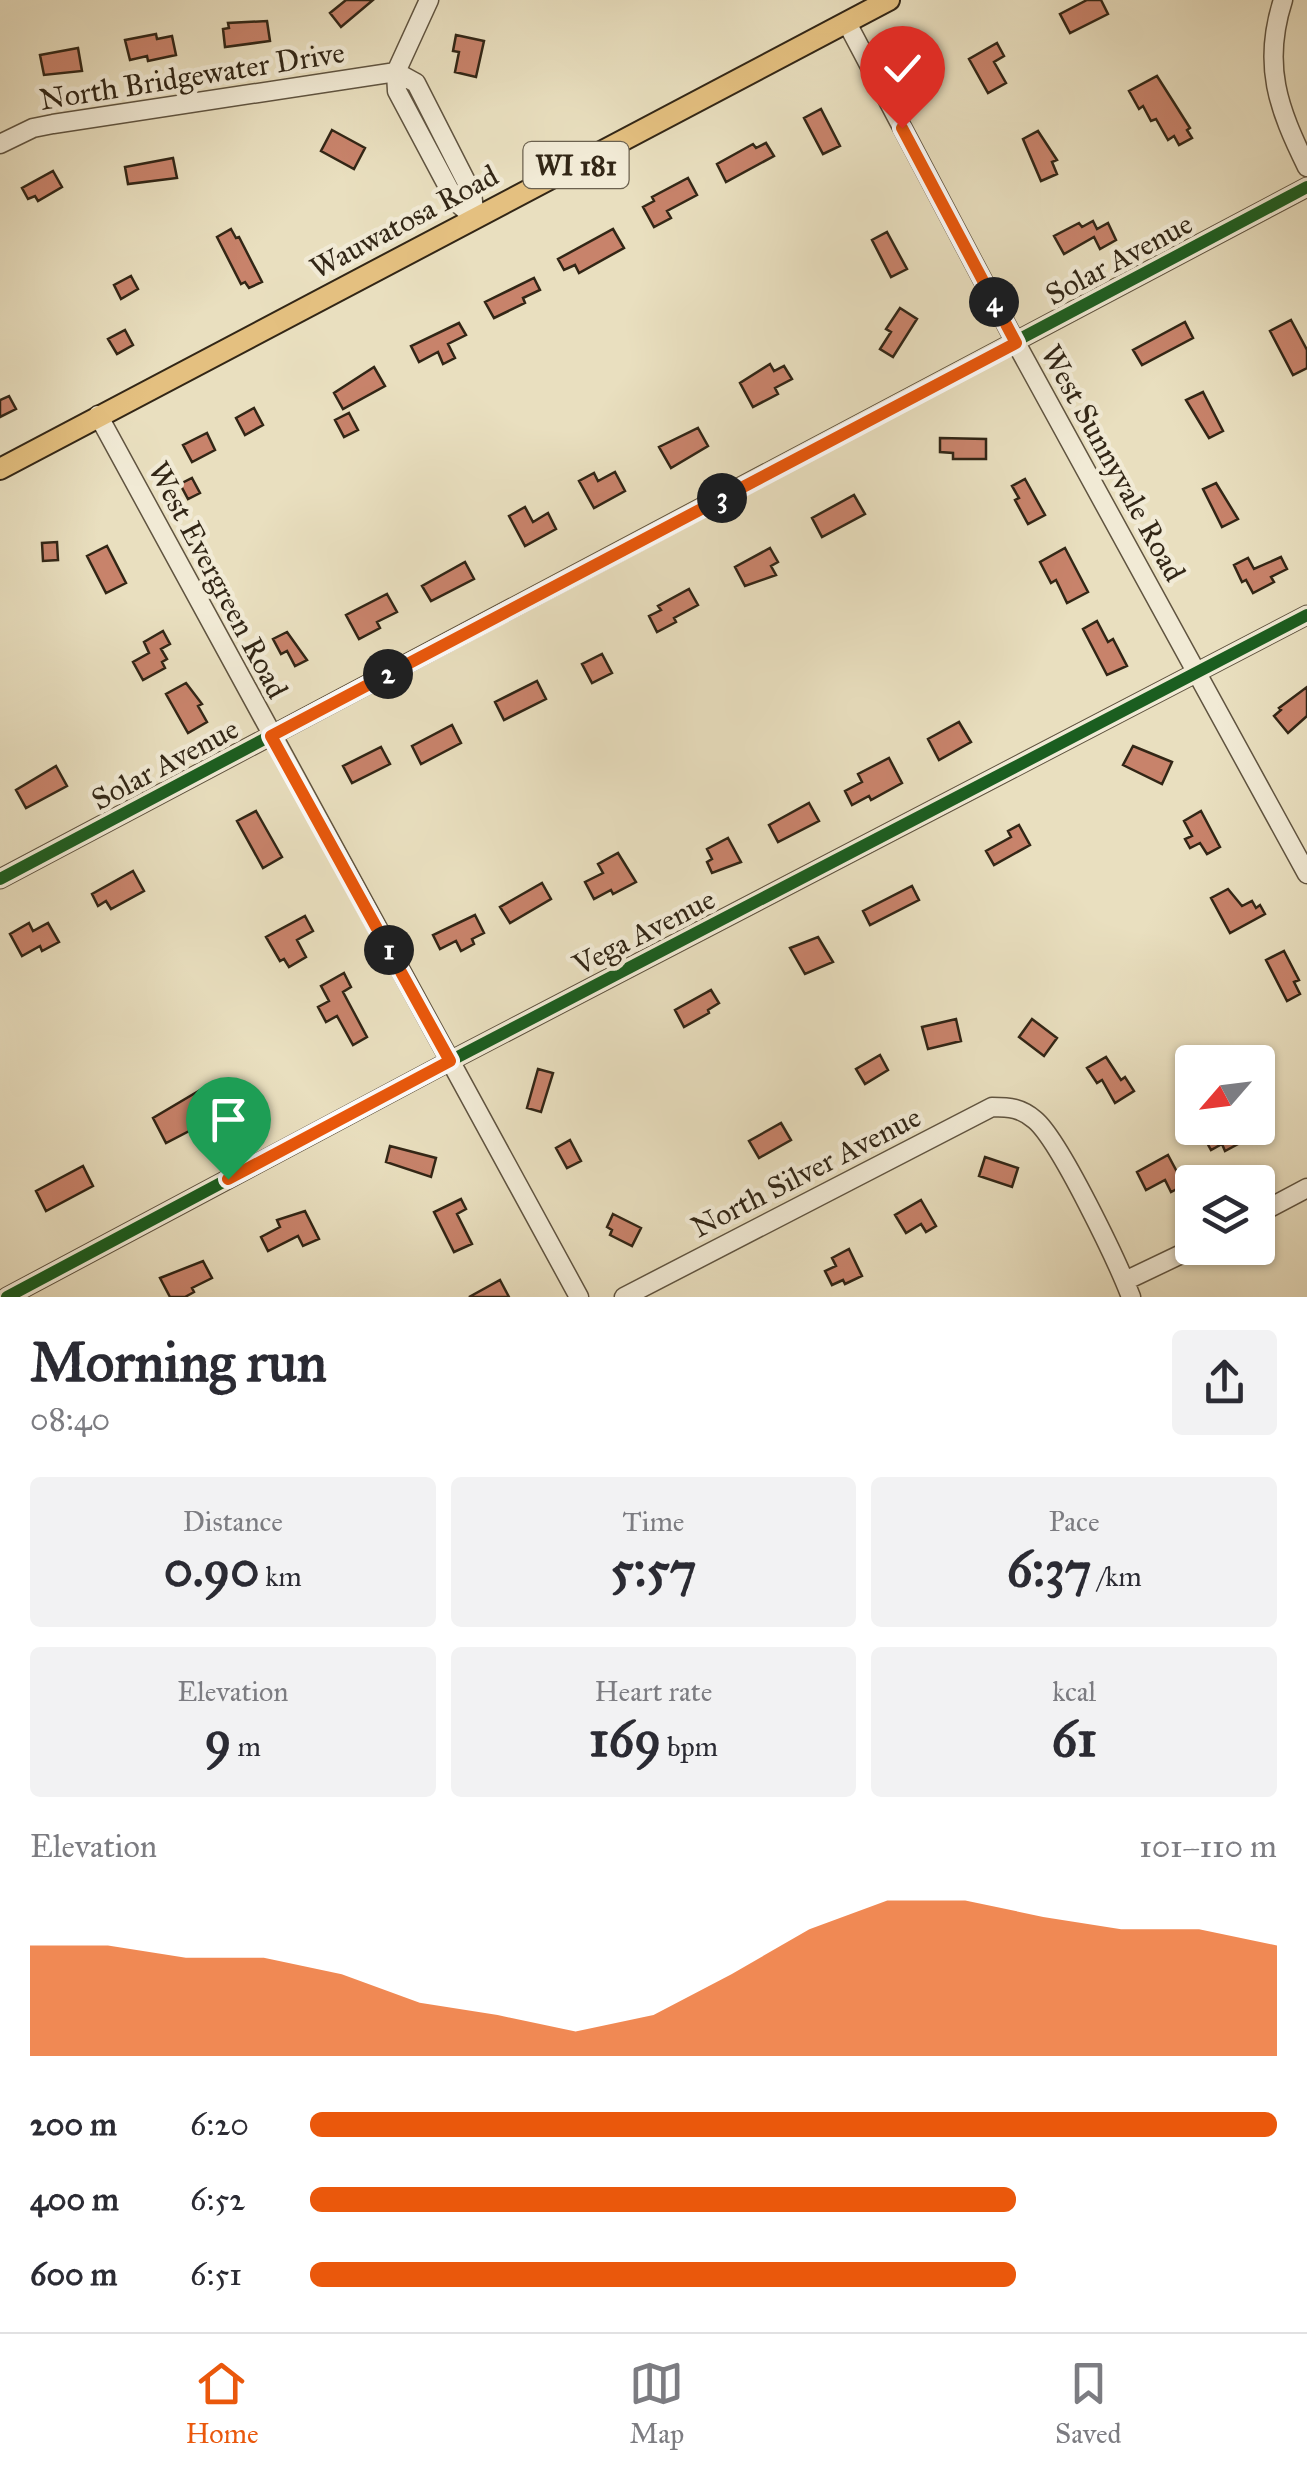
<!DOCTYPE html>
<meta charset="utf-8">
<style>
body{margin:0;font-family:"IM FELL Great Primer",serif;background:#f2f2f3;color:#2b2b33;height:100vh;display:flex;flex-direction:column;font-size:38px;white-space:nowrap}
*{box-sizing:border-box;margin:0}
p{font-size:32px;color:#7c7c81}
.icon{flex:none;width:55px;height:55px;fill:none;stroke:currentColor;stroke-width:2;stroke-linecap:round;stroke-linejoin:round}
.map{position:relative;height:1297px;overflow:hidden}
.side{display:flex;flex-direction:column;background:#fff;flex:1}
.side>*{flex:none}
.needle{width:65px;rotate:242deg}
.fabs{position:absolute;left:1175px;top:1045px;display:grid;gap:20px}
.fabs a{display:grid;place-items:center;width:100px;height:100px;border-radius:10px;background:#fff;box-shadow:0 2px 8px #0004;font-size:50px}
.pin{position:absolute;display:grid;place-items:center;width:85px;height:85px;color:#fff;margin:-102px -42px;border-radius:50% 50% 50% 0;rotate:-45deg;box-shadow:0 0 10px #0007}
.pin .icon{rotate:45deg}
.km{position:absolute;width:50px;height:50px;margin:-25px;border-radius:50%;background:#222;color:#fff;font-size:28px;line-height:50px;text-align:center}
.round{display:grid;place-items:center;flex:none;width:105px;height:105px;border-radius:10px;background:#f2f2f3}
.headline{display:flex;align-items:center;justify-content:space-between;height:170px;padding:0 30px}
h1{font-size:55px;font-weight:700;line-height:75px}
.metrics{display:grid;grid-template-columns:repeat(3,1fr);gap:15px;height:170px;padding:10px 30px}
.metrics div{display:grid;align-content:center;border-radius:10px;background:#f2f2f3;text-align:center}
.metrics b{font-size:50px;font-weight:700}
.metrics small{font-size:28px;font-weight:400}
.metrics p{font-size:28px}
.chart{height:280px;padding:20px 30px}
.chart p{display:flex;justify-content:space-between}
.chart svg{width:100%;height:180px;margin-top:10px;fill:#ea580c;opacity:.7}
ul{padding:0 30px;list-style:none;font-size:32px}
li{display:grid;grid-template-columns:160px 120px 1fr;align-items:center;height:75px}
li i{height:25px;border-radius:12px;background:#ea580c}
.tab-bar{display:flex;justify-content:space-around;align-items:center;height:140px;border-top:2px solid #e1e1e2;background:#fff;font-size:28px;color:#7c7c81}
.tab-bar a{display:grid;justify-items:center;gap:5px}
.tab-bar .selected{color:#ea580c}
.map>svg:first-child{display:block}
.building{fill:#c8836b;stroke:#322616;stroke-width:2.5}
.lines{fill:none;stroke-linecap:round;stroke-linejoin:round}
.minor-casing{stroke:#605440;stroke-width:21}
.major-casing{stroke:#322616;stroke-width:24}
.minor{stroke:#f1ead5;stroke-width:18}
.major{stroke:#e4c080;stroke-width:20}
.cycleway-casing{stroke:#f1ead5;stroke-width:19}
.cycleway{stroke:#1b5e20;stroke-width:12}
.route-casing{stroke:#fff;stroke-width:20}
.route{stroke:#ea580c;stroke-width:12}
.labels{text-anchor:middle;stroke-width:9;stroke-linejoin:round;paint-order:stroke}
.shield{fill:#f1ead5;stroke:#6b614f;stroke-width:2.5}
.shield-label{font-size:28px;font-weight:bold;fill:#322616}
.street-label{font-size:30px;fill:#322616;stroke:#f1ead5}
</style>
<div class="map">
<svg width="1307" height="1297" viewBox="0 0 1307 1297">
<rect width="100%" height="100%" fill="#e9dfbf"/>
<filter id="stains"><feTurbulence type="fractalNoise" baseFrequency=".002" numOctaves="4"/><feColorMatrix values="0 0 0 0 .2 0 0 0 0 .09 0 0 0 0 .02 0 0 0 .5 -.17"/></filter>
<radialGradient id="worn" r=".72"><stop offset=".6" stop-color="#630" stop-opacity="0"/><stop offset="1" stop-color="#630" stop-opacity=".3"/></radialGradient>
<!-- building -->
<path class="building" d="M 346,0 L 373,0 L 341,27 L 330,13 Z
M 1087,0 L 1101,0 L 1108,14 L 1070,33 L 1060,14 Z
M 267,21 L 270,41 L 225,47 L 223,29 L 229,28 L 228,23 Z
M 156,34 L 157,39 L 172,36 L 176,55 L 148,61 L 147,56 L 130,60 L 125,40 Z
M 456,35 L 484,41 L 476,77 L 455,72 L 459,52 L 453,51 Z
M 997,43 L 1004,56 L 994,62 L 1006,83 L 988,93 L 969,59 Z
M 78,48 L 82,71 L 44,75 L 40,55 Z
M 1157,76 L 1190,128 L 1187,130 L 1192,138 L 1179,145 L 1174,136 L 1168,140 L 1156,119 L 1151,121 L 1143,106 L 1139,109 L 1129,91 Z
M 821,109 L 840,146 L 823,154 L 804,118 Z
M 332,130 L 365,148 L 354,169 L 321,151 Z
M 1038,131 L 1057,160 L 1052,162 L 1057,174 L 1041,181 L 1023,139 Z
M 766,143 L 774,156 L 726,182 L 717,164 L 753,144 L 756,148 Z
M 173,158 L 177,178 L 128,184 L 125,167 Z
M 53,171 L 62,187 L 38,201 L 35,196 L 28,199 L 22,188 Z
M 688,178 L 697,195 L 667,211 L 671,218 L 654,227 L 643,207 L 654,201 L 652,197 Z
M 1093,221 L 1097,229 L 1108,223 L 1116,240 L 1100,249 L 1094,237 L 1064,254 L 1054,236 L 1079,223 L 1082,227 Z
M 231,229 L 236,238 L 239,237 L 262,282 L 249,288 L 245,282 L 241,284 L 217,237 Z
M 613,229 L 624,248 L 579,273 L 575,265 L 564,270 L 558,259 Z
M 887,232 L 907,269 L 891,277 L 872,240 Z
M 131,276 L 138,289 L 121,299 L 114,285 Z
M 534,278 L 540,290 L 523,298 L 525,303 L 494,318 L 485,302 Z
M 900,308 L 917,319 L 893,357 L 880,349 L 891,332 L 886,329 Z
M 1291,320 L 1307,350 L 1307,368 L 1293,375 L 1270,331 Z
M 1185,322 L 1193,338 L 1142,365 L 1133,350 Z
M 459,323 L 466,335 L 448,344 L 455,358 L 443,364 L 438,352 L 419,362 L 411,346 Z
M 125,330 L 133,345 L 117,354 L 108,339 Z
M 770,364 L 774,371 L 784,366 L 792,379 L 775,388 L 778,394 L 753,407 L 740,383 Z
M 374,367 L 385,386 L 343,409 L 334,393 Z
M 1203,392 L 1223,431 L 1209,438 L 1186,400 Z
M 9,396 L 16,409 L 0,417 L 0,400 Z
M 254,408 L 263,425 L 245,435 L 236,418 Z
M 349,413 L 358,430 L 344,437 L 335,420 Z
M 698,428 L 708,446 L 671,468 L 659,447 Z
M 207,433 L 215,450 L 192,462 L 183,445 Z
M 940,438 L 986,439 L 986,459 L 953,459 L 953,453 L 940,452 Z
M 615,472 L 625,491 L 594,508 L 579,481 L 594,473 L 598,481 Z
M 192,478 L 200,493 L 188,499 L 180,484 Z
M 1025,479 L 1045,515 L 1028,524 L 1015,500 L 1019,498 L 1012,486 Z
M 1216,483 L 1238,519 L 1222,527 L 1203,489 Z
M 854,495 L 865,514 L 822,537 L 812,518 Z
M 525,507 L 533,522 L 548,513 L 556,529 L 525,546 L 509,516 Z
M 57,542 L 58,560 L 43,561 L 42,543 Z
M 107,546 L 126,583 L 106,593 L 87,556 Z
M 770,548 L 778,562 L 771,566 L 776,575 L 745,586 L 735,567 Z
M 1065,548 L 1088,592 L 1067,603 L 1056,580 L 1051,583 L 1040,562 Z
M 1281,557 L 1287,569 L 1271,577 L 1274,582 L 1253,593 L 1246,580 L 1242,582 L 1234,565 L 1248,558 L 1254,569 Z
M 465,562 L 474,579 L 431,601 L 422,586 Z
M 689,589 L 698,605 L 674,618 L 676,622 L 657,632 L 649,616 L 661,610 L 658,606 Z
M 387,594 L 397,612 L 377,622 L 380,628 L 359,639 L 346,615 Z
M 1097,621 L 1108,642 L 1113,639 L 1127,666 L 1107,675 L 1083,629 Z
M 163,631 L 170,644 L 161,649 L 167,659 L 162,662 L 165,668 L 143,680 L 133,662 L 149,653 L 144,642 Z
M 287,632 L 307,660 L 295,666 L 287,651 L 281,654 L 273,639 Z
M 602,654 L 612,673 L 592,683 L 582,664 Z
M 537,681 L 546,699 L 504,720 L 495,702 Z
M 186,683 L 202,704 L 198,706 L 207,722 L 188,733 L 166,694 Z
M 1307,687 L 1307,716 L 1288,733 L 1274,716 L 1281,710 L 1279,708 Z
M 959,722 L 971,742 L 939,760 L 928,739 Z
M 452,725 L 461,743 L 421,764 L 412,746 Z
M 1133,746 L 1172,762 L 1162,784 L 1123,765 Z
M 381,747 L 390,764 L 352,783 L 343,766 Z
M 889,758 L 902,783 L 871,800 L 869,796 L 852,805 L 845,791 L 862,782 L 858,774 Z
M 56,766 L 67,786 L 26,808 L 16,790 Z
M 809,803 L 819,821 L 778,842 L 769,825 Z
M 256,811 L 282,857 L 263,868 L 237,821 Z
M 1201,811 L 1220,847 L 1207,854 L 1200,843 L 1190,848 L 1185,839 L 1192,836 L 1184,821 Z
M 1019,825 L 1030,845 L 994,865 L 986,851 L 1011,837 L 1008,831 Z
M 728,838 L 741,862 L 712,873 L 707,862 L 712,859 L 707,849 Z
M 618,853 L 636,882 L 613,894 L 611,890 L 594,899 L 585,882 L 603,873 L 598,864 Z
M 133,871 L 144,891 L 111,909 L 106,901 L 98,906 L 92,894 Z
M 542,883 L 551,899 L 510,923 L 500,907 Z
M 912,886 L 919,900 L 870,925 L 863,911 Z
M 1228,889 L 1242,906 L 1252,901 L 1256,908 L 1260,905 L 1265,914 L 1230,933 L 1211,898 Z
M 475,915 L 484,933 L 472,939 L 474,944 L 461,951 L 456,941 L 440,949 L 433,935 Z
M 305,916 L 313,931 L 297,940 L 306,957 L 289,967 L 284,959 L 280,961 L 266,937 Z
M 29,923 L 33,931 L 48,923 L 59,942 L 42,951 L 40,946 L 22,956 L 10,934 Z
M 818,937 L 833,962 L 805,974 L 790,948 Z
M 1284,951 L 1299,980 L 1294,982 L 1300,994 L 1287,1001 L 1266,960 Z
M 344,973 L 351,987 L 343,992 L 367,1037 L 353,1045 L 337,1016 L 326,1022 L 318,1007 L 329,1001 L 321,986 Z
M 711,990 L 719,1003 L 708,1010 L 709,1013 L 684,1027 L 675,1010 Z
M 956,1019 L 961,1041 L 928,1049 L 922,1027 Z
M 1032,1019 L 1057,1038 L 1044,1056 L 1019,1037 Z
M 880,1055 L 888,1070 L 865,1084 L 856,1069 Z
M 1106,1057 L 1121,1080 L 1125,1077 L 1134,1091 L 1115,1103 L 1102,1080 L 1097,1083 L 1087,1068 Z
M 538,1069 L 553,1073 L 541,1112 L 527,1108 Z
M 202,1089 L 216,1117 L 166,1143 L 153,1118 Z
M 781,1123 L 791,1140 L 759,1158 L 749,1141 Z
M 1199,1128 L 1239,1128 L 1243,1135 L 1235,1139 L 1238,1144 L 1225,1151 L 1222,1144 L 1211,1150 Z
M 570,1140 L 581,1161 L 567,1168 L 556,1148 Z
M 390,1146 L 436,1158 L 431,1177 L 386,1162 Z
M 1168,1155 L 1184,1185 L 1171,1192 L 1165,1180 L 1146,1190 L 1137,1172 Z
M 985,1157 L 1018,1168 L 1012,1187 L 979,1176 Z
M 83,1166 L 93,1186 L 46,1211 L 36,1191 Z
M 461,1199 L 466,1209 L 457,1214 L 472,1244 L 454,1252 L 434,1212 Z
M 921,1200 L 936,1226 L 926,1232 L 921,1224 L 906,1233 L 895,1215 Z
M 305,1211 L 319,1239 L 303,1246 L 298,1236 L 268,1251 L 261,1237 L 280,1227 L 277,1220 Z
M 613,1214 L 641,1228 L 632,1246 L 610,1235 L 612,1230 L 607,1227 Z
M 849,1249 L 862,1276 L 845,1284 L 843,1280 L 832,1285 L 825,1271 L 836,1266 L 832,1258 Z
M 203,1261 L 212,1278 L 192,1288 L 194,1292 L 185,1297 L 170,1297 L 160,1278 Z
M 500,1280 L 509,1297 L 469,1297 Z"/>
<g class="lines">
<defs>
<path id="minor" d="M 429,0 L 396,72 L 397,91 L 456,202 L 475,218
M 1283,0 C 1262,65 1278,108 1307,167
M 847,23 L 1016,343 L 1307,874
M 0,144 L 33,128 L 53,124 L 396,72 L 416,83 L 472,193 L 475,218
M 98,415 L 579,1297
M 0,879 L 1307,187
M 1258,1214 L 1307,1188
M 1125,1281 L 1194,1248
M 7,1297 L 450,1061 L 1307,615
M 624,1297 L 992,1107 C 1010,1107 1021,1108 1035,1120 C 1060,1141 1118,1263 1131,1297"/>
<path id="major" d="M 0,469 L 889,0"/>
</defs>
<!-- minor casing -->
<use href="#minor" class="minor-casing"/>
<!-- major casing -->
<use href="#major" class="major-casing"/>
<!-- minor -->
<use href="#minor" class="minor"/>
<!-- major -->
<use href="#major" class="major"/>
<defs>
<path id="cycleway" d="M 0,879 L 1307,187
M 7,1297 L 450,1061 L 1307,615"/>
</defs>
<!-- cycleway casing -->
<use href="#cycleway" class="cycleway-casing"/>
<!-- cycleway -->
<use href="#cycleway" class="cycleway"/>
</g>
<g class="lines">
<defs>
<path id="route" d="M 228,1179 L 450,1061 L 271,736 L 1016,343 L 902,128"/>
</defs>
<!-- route casing -->
<use href="#route" class="route-casing"/>
<!-- route -->
<use href="#route" class="route"/>
</g>
<g class="labels">
<!-- shield labels -->
<rect class="shield" x="523.5" y="142" width="105" height="46" rx="8"/>
<g class="shield-label">
<text x="576" y="175">WI 181</text>
</g>
<!-- street labels -->
<g class="street-label">
<text transform="translate(192 76) rotate(-9)" y="10">North Bridgewater Drive</text>
<text transform="translate(404 222) rotate(-28)" y="10">Wauwatosa Road</text>
<text transform="translate(1119 259) rotate(-28)" y="10">Solar Avenue</text>
<text transform="translate(1113 463) rotate(61)" y="10">West Sunnyvale Road</text>
<text transform="translate(218 580) rotate(62)" y="10">West Evergreen Road</text>
<text transform="translate(165 764) rotate(-28)" y="10">Solar Avenue</text>
<text transform="translate(644 932) rotate(-27)" y="10">Vega Avenue</text>
<text transform="translate(806 1172) rotate(-27)" y="10">North Silver Avenue</text>
</g>
</g>
<rect width="100%" height="100%" filter="url(#stains)"/>
<rect width="100%" height="100%" fill="url(#worn)"/>
</svg>
<div class="fabs">
<a><svg class="needle" viewBox="-14 -14 28 28"><path d="M0-13l5 13h-10z" fill="#e53935"/><path d="M0 13l5-13h-10z" fill="#7c7c81"/></svg></a>
<a><svg class="icon" aria-label="layers" viewBox="0 0 24 24"><path d="M12 4l9 5-9 5-9-5zM3 14l9 5 9-5"/></svg></a>
</div>
<div class="pin" style="left:228px;top:1179px;background:#1e9e55"><svg class="icon" aria-label="arrive" viewBox="0 0 24 24"><path d="M6 21V4h12l-3 4 3 4H6"/></svg></div>
<div class="pin" style="left:902px;top:128px;background:#d93025"><svg class="icon" aria-label="check" viewBox="0 0 24 24"><path d="M5 12l5 5 9-10"/></svg></div>
<b class="km" style="left:389px;top:950px">1</b>
<b class="km" style="left:388px;top:674px">2</b>
<b class="km" style="left:722px;top:498px">3</b>
<b class="km" style="left:994px;top:302px">4</b>
</div>
<section class="side">
<div class="headline"><div><h1>Morning run</h1><p>08:40</p></div><a class="round"><svg class="icon" aria-label="share" viewBox="0 0 24 24"><path d="M12 15V3M7 8l5-5 5 5M5 13v7h14v-7"/></svg></a></div>
<div class="metrics">
<div><p>Distance</p><b>0.90<small> km</small></b></div>
<div><p>Time</p><b>5:57</b></div>
<div><p>Pace</p><b>6:37<small> /km</small></b></div>
</div>
<div class="metrics">
<div><p>Elevation</p><b>9<small> m</small></b></div>
<div><p>Heart rate</p><b>169<small> bpm</small></b></div>
<div><p>kcal</p><b>61</b></div>
</div>
<div class="chart"><p><span>Elevation</span>101–110 m</p>
<svg viewBox="0 0 160 44" preserveAspectRatio="none"><path d="M0 44V17L10 17L20 20L30 20L40 24L50 31L60 34L70 38L80 34L90 24L100 13L110 6L120 6L130 10L140 13L150 13L160 17V44z"/></svg>
</div>
<ul>
<li><b>200 m</b>6:20<i style="width:100%"></i></li>
<li><b>400 m</b>6:52<i style="width:73%"></i></li>
<li><b>600 m</b>6:51<i style="width:73%"></i></li>
</ul>
</section>
<nav class="tab-bar">
<a class="selected"><svg class="icon" aria-label="home" viewBox="0 0 24 24"><path d="M3 11l9-7 9 7M6 9v11h12V9"/></svg>Home</a>
<a><svg class="icon" aria-label="map" viewBox="0 0 24 24"><path d="M3 6l6-2 6 2 6-2v14l-6 2-6-2-6 2zM9 4v14M15 6v14"/></svg>Map</a>
<a><svg class="icon" aria-label="saved" viewBox="0 0 24 24"><path d="M7 4h10v16l-5-4-5 4z"/></svg>Saved</a>
</nav>
